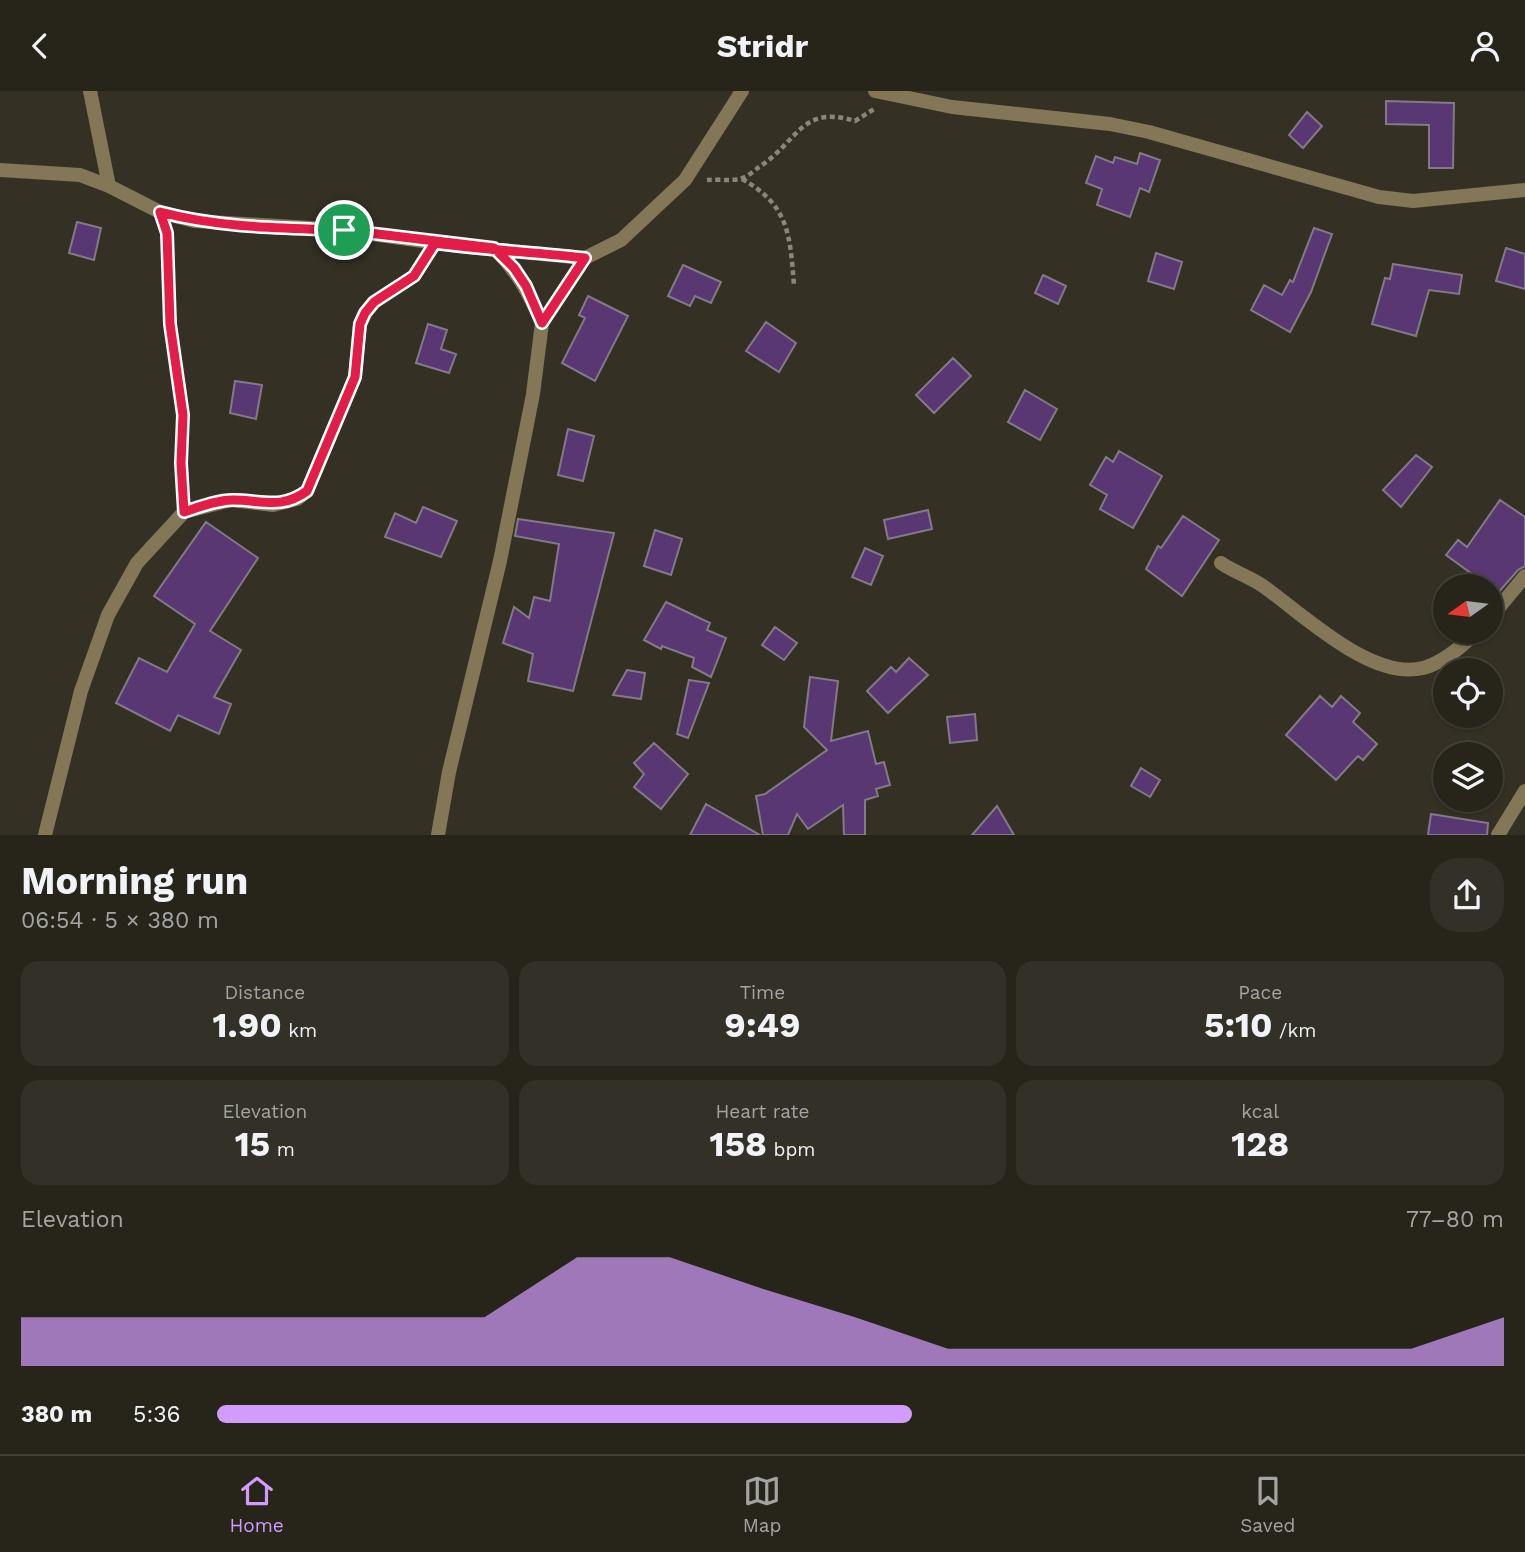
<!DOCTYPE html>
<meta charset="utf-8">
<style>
body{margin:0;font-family:"Work Sans",sans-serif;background:#333027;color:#f1f3f6;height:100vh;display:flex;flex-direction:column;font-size:26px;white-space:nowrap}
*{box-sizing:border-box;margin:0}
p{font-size:23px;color:#a4a4a2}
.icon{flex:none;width:38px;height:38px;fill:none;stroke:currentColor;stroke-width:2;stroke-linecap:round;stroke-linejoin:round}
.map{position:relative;height:744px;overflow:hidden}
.panel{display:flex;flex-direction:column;background:#27241a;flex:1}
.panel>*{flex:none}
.needle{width:46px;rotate:256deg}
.buttons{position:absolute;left:1433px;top:483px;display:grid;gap:14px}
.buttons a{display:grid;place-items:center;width:70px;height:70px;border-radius:50%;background:#27241a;box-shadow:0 2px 5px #0004,0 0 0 2px #434139;font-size:35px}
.pin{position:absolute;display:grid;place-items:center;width:60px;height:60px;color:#fff;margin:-30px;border:4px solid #fff;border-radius:50%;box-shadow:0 2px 7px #0007}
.round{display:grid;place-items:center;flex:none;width:74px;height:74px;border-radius:28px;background:#333027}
.summary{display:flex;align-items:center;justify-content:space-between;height:119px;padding:0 21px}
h1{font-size:38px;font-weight:700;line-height:52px}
.stats{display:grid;grid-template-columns:repeat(3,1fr);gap:10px;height:119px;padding:7px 21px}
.stats div{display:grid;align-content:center;border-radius:18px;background:#333027;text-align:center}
.stats b{font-size:35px;font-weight:700}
.stats small{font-size:19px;font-weight:400}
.stats p{font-size:19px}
.chart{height:196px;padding:14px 21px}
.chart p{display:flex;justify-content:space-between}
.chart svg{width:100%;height:126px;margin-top:7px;fill:#d29cfd;opacity:.7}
ul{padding:0 21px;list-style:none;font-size:23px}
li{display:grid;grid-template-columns:112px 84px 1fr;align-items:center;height:52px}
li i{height:18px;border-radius:9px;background:#d29cfd}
header{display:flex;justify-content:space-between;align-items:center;height:91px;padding:0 21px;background:#27241a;font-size:32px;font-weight:700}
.tab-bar{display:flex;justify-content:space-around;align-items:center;height:98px;border-top:2px solid #434139;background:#27241a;font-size:19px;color:#a4a4a2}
.tab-bar a{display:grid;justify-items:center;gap:4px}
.tab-bar .on{color:#d29cfd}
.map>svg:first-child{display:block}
.building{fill:#593773;stroke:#817a87;stroke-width:2}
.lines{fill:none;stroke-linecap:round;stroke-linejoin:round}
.path{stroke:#89867c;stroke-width:4.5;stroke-dasharray:5 3.5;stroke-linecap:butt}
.minor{stroke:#837758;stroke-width:14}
.route-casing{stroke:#fff;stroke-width:14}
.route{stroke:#e11d48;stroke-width:9}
</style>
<header><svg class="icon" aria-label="back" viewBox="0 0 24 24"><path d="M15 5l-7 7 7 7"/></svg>Stridr<svg class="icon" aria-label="person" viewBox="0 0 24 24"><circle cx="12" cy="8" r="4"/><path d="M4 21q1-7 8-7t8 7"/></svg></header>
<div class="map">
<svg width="1525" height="744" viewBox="0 0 1525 744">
<rect width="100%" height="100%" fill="#343023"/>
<!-- building -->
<path class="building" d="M 1386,10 L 1454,12 L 1453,77 L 1429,77 L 1429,34 L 1386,33 Z
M 1307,21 L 1322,35 L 1303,57 L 1289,44 Z
M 1140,62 L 1160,69 L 1149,101 L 1140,97 L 1130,126 L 1097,114 L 1102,98 L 1086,92 L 1096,65 L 1113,72 L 1115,66 L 1137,73 Z
M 77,131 L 101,137 L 94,169 L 69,162 Z
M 1314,137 L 1332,143 L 1311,201 L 1290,241 L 1251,219 L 1264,194 L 1282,204 L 1290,189 L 1293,191 Z
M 1506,157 L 1525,163 L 1525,198 L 1496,190 Z
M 1156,162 L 1182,171 L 1174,198 L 1148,190 Z
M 1393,173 L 1462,184 L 1459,203 L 1429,199 L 1416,245 L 1372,233 L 1385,187 L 1390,188 Z
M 683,174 L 721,191 L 711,212 L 695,205 L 690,215 L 668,205 Z
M 1043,184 L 1066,195 L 1058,213 L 1035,202 Z
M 588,205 L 628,225 L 595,290 L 562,272 L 585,227 L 579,224 Z
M 766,231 L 796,252 L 779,281 L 746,260 Z
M 428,233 L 447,239 L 441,258 L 456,263 L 449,282 L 416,272 Z
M 953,267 L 971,285 L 934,322 L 916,304 Z
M 235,290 L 262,294 L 256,328 L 230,322 Z
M 1025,299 L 1057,318 L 1040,349 L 1008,331 Z
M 568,338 L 594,345 L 583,390 L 558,384 Z
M 1119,360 L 1162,385 L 1133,437 L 1100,418 L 1107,404 L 1090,394 L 1106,366 L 1113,371 Z
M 1416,364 L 1432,376 L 1401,416 L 1383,399 Z
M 1500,409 L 1525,426 L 1525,475 L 1518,479 L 1498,502 L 1446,464 L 1458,449 L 1467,456 Z
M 423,416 L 457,430 L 441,466 L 385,446 L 395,422 L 416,432 Z
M 928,419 L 932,438 L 888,448 L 884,429 Z
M 1183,425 L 1219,449 L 1182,505 L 1146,478 L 1158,455 L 1161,457 Z
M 518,428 L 614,442 L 573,600 L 528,590 L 533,563 L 503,552 L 514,516 L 529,527 L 534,506 L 550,510 L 559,453 L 515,445 Z
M 206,431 L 258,467 L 210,540 L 241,559 L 214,606 L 231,613 L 219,643 L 178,624 L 170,640 L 116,612 L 139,567 L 167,581 L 195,533 L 154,505 Z
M 655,439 L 682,448 L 671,484 L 644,475 Z
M 865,457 L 883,465 L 871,494 L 852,486 Z
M 666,511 L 710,532 L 707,539 L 726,547 L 711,586 L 692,576 L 694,567 L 662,555 L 661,558 L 644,549 Z
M 775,536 L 797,552 L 784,569 L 762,554 Z
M 909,567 L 928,584 L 888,622 L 867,600 L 891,576 L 896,581 Z
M 627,579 L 645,582 L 641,608 L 613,604 Z
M 810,586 L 838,590 L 831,650 L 868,640 L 876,673 L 884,671 L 890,694 L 876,698 L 878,705 L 865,709 L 865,744 L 844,744 L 843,714 L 808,738 L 797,723 L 788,744 L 763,744 L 756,705 L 765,703 L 827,659 L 804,636 Z
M 689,589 L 709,592 L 688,647 L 677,643 Z
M 1320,605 L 1332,616 L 1341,605 L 1360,622 L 1353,631 L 1377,653 L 1363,669 L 1358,665 L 1336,689 L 1286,644 Z
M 975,623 L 977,649 L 950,652 L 947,626 Z
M 654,652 L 688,683 L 661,718 L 634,696 L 644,683 L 634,672 Z
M 1141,677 L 1160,689 L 1150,706 L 1131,695 Z
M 706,713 L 760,744 L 690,744 Z
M 997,715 L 1014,744 L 972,744 Z
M 1431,723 L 1488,732 L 1487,744 L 1428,744 Z"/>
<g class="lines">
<!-- path -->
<path class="path" d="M 742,88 C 789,114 790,144 794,194
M 707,89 C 717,88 730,90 740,88 C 747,86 754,80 759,76 C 798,51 801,13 855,30 L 874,18
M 167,140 L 170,233 L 183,324 L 183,402"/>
<!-- minor -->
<path class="minor" d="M 90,0 L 109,95
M 875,0 L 952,16 L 1110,33 L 1149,41 L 1379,106 L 1413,110 L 1525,99
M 0,79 L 80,84 L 109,95 L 160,121 L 194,130 L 344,139 L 465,156 L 585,167 L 621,149 L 685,89 L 742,0
M 494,157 C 517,180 529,202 542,232
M 1221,472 C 1234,481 1250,486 1263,495 C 1303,523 1371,590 1423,577 C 1443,572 1463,554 1477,541
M 1491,526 L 1525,485
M 45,744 L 81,600 L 108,524 L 137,472 L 184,421 L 231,409 L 273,414 L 297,408 L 307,400 L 355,286 L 360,233 L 365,222 L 374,211 L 414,185 L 435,152
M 438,744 L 449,681 L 500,470 L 533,303 L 542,232 L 585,167
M 1498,744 L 1525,700"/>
</g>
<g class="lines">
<defs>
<path id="route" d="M 344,139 C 282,137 220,137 160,121 L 167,142 L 170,233 L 183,324 L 181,372 L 184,421 C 199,416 217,409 233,409 C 262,409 281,419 307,400 L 355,286 L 360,233 L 365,222 L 374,211 L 414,185 L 435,152 C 484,159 535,161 585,167 L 542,232 L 526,195 L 514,177 L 494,157 L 344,139"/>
</defs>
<!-- route casing -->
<use href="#route" class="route-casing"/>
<!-- route -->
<use href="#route" class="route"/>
</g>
</svg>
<div class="buttons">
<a><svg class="needle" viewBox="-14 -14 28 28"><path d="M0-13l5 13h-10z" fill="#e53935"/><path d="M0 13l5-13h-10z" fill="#a4a4a2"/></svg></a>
<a><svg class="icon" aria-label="locate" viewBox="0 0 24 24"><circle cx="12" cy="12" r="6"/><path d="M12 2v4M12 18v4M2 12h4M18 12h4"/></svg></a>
<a><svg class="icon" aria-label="layers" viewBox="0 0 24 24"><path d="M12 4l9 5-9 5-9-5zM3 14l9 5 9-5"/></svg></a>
</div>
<div class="pin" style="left:344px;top:139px;background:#1e9e55"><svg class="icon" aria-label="arrive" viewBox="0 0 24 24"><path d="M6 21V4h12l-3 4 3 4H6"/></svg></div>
</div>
<section class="panel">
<div class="summary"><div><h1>Morning run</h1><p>06:54 · 5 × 380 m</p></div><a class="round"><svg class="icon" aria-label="share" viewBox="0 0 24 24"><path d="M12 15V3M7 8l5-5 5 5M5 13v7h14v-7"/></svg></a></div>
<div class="stats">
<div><p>Distance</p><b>1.90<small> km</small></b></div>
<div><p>Time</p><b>9:49</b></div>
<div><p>Pace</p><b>5:10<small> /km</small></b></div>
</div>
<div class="stats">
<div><p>Elevation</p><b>15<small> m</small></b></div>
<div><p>Heart rate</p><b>158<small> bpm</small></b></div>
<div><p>kcal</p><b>128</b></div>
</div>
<div class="chart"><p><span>Elevation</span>77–80 m</p>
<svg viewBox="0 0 160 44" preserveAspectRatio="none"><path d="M0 44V27L10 27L20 27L30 27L40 27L50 27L60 6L70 6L80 17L90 27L100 38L110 38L120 38L130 38L140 38L150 38L160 27V44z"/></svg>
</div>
<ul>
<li><b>380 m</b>5:36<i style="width:54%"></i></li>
</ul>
</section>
<nav class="tab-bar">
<a class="on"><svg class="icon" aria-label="home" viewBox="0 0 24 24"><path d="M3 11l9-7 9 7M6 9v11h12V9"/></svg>Home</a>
<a><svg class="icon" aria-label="map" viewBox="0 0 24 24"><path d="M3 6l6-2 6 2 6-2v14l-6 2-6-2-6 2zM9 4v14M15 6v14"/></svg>Map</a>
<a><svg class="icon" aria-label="saved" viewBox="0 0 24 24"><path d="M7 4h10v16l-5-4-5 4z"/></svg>Saved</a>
</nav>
